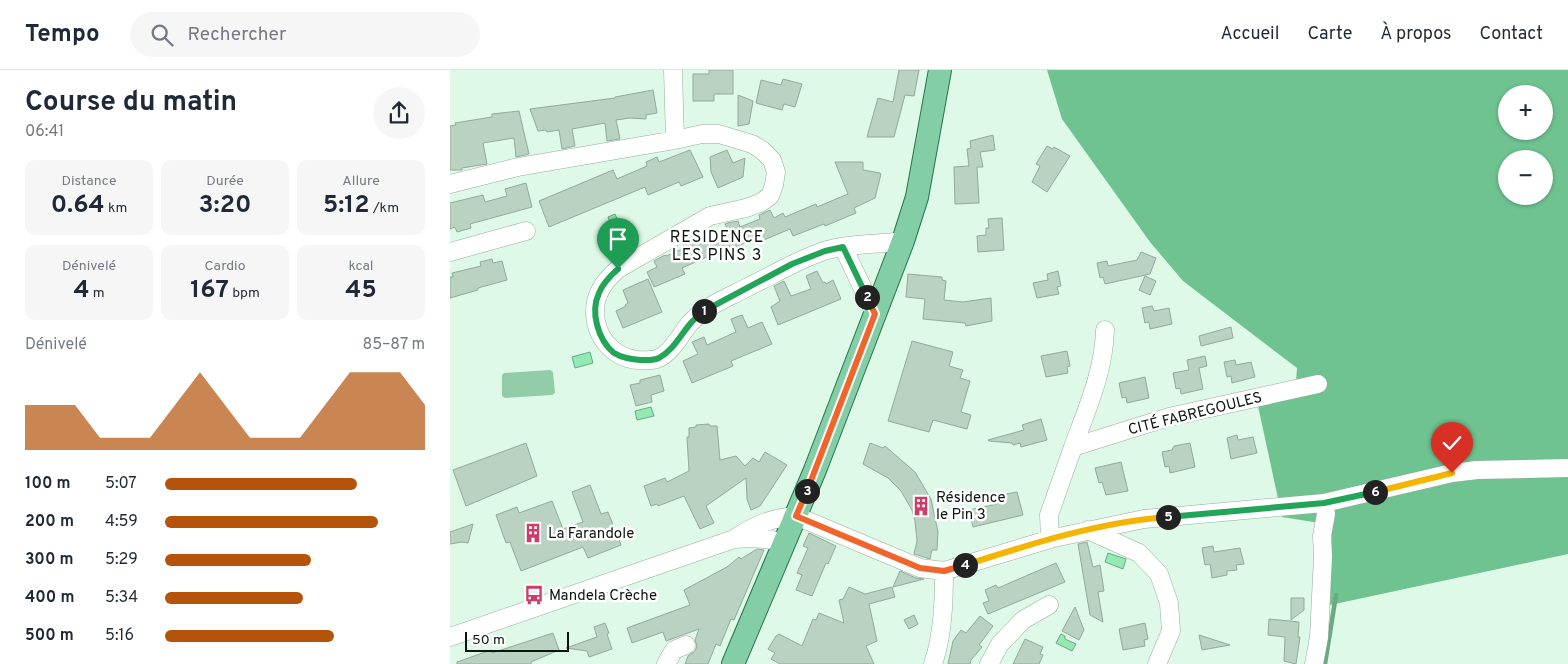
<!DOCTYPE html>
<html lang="fr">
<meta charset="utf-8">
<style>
body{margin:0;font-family:Overpass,sans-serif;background:#f6f6f7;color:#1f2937;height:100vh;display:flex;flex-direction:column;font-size:19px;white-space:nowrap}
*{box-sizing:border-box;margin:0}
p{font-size:16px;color:#747a83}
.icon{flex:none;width:28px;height:28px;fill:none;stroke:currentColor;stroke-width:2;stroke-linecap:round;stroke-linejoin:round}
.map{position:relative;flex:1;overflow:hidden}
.drawer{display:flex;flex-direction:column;background:#fff;width:450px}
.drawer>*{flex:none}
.fabs{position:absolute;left:1048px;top:15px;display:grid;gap:10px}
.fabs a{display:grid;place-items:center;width:55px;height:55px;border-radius:50%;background:#fff;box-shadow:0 1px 4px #0004;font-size:25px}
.scale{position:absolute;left:15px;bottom:12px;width:104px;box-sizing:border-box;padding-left:5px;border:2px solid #0b140f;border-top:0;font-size:14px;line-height:18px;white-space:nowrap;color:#0b140f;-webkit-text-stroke:4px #fff;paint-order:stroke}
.pin{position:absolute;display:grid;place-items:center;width:42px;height:42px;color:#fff;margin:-51px -21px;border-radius:50% 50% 50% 0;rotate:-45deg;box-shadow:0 0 5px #0007}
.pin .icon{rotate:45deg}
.km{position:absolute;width:25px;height:25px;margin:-12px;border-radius:50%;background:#222;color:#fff;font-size:14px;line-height:25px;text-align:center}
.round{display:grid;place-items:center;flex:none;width:52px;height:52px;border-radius:26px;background:#f6f6f7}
.headline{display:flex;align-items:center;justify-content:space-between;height:85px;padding:0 25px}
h1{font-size:28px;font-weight:700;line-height:38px}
.metrics{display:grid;grid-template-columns:repeat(3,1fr);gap:8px;height:85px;padding:5px 25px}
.metrics div{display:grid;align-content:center;border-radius:10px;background:#f6f6f7;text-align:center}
.metrics b{font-size:25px;font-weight:700}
.metrics small{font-size:14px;font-weight:400}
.metrics p{font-size:14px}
.chart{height:140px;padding:10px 25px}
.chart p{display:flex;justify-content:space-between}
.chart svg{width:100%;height:90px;margin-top:5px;fill:#b45309;opacity:.7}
ul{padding:0 25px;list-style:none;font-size:16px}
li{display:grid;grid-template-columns:80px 60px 1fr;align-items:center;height:38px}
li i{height:12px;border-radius:6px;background:#b45309}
header{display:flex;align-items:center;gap:30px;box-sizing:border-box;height:70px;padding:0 25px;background:#fff;border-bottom:1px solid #e0e1e3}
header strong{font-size:24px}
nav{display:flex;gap:28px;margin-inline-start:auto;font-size:18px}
.search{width:350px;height:45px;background:#f6f6f7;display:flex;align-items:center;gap:12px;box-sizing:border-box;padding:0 18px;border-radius:28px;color:#747a83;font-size:19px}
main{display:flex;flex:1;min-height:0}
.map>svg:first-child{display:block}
.green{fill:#93cda8}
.forest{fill:#6ec390;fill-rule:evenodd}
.water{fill:#93e9b4;stroke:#6aa982}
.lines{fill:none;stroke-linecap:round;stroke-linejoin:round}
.stream{stroke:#6aa982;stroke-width:4.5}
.building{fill:#b9d2c1;stroke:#91aa99}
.minor-casing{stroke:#95ae9d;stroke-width:19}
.major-casing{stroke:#24764b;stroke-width:24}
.minor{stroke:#fff;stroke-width:18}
.major{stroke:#83cda7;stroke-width:22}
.split-1-casing{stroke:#fff;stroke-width:10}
.split-2-casing{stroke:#fff;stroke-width:10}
.split-3-casing{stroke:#fff;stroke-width:10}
.split-4-casing{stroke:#fff;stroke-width:10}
.split-5-casing{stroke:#fff;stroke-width:10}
.split-6-casing{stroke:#fff;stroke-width:10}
.split-7-casing{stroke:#fff;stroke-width:10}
.split-1{stroke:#22a559;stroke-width:6}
.split-2{stroke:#22a559;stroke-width:6}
.split-3{stroke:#f0652b;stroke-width:6}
.split-4{stroke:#f0652b;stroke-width:6}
.split-5{stroke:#f5b400;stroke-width:6}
.split-6{stroke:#22a559;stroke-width:6}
.split-7{stroke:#f5b400;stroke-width:6}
.labels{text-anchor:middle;stroke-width:5;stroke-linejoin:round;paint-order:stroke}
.street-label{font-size:15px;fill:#0b140f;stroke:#fff}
.poi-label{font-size:15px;fill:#0b140f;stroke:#fff;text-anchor:start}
.neighbourhood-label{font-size:16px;letter-spacing:1px;fill:#0b140f;stroke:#fff}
</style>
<header>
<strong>Tempo</strong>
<div class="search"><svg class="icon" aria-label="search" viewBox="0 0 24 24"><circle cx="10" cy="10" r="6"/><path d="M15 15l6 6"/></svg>Rechercher</div>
<nav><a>Accueil</a><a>Carte</a><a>À propos</a><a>Contact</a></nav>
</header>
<main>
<section class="drawer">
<div class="headline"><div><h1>Course du matin</h1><p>06:41</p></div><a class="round"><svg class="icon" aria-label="share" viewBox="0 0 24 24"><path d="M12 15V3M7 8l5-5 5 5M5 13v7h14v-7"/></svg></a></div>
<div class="metrics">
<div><p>Distance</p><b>0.64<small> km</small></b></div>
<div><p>Durée</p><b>3:20</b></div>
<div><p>Allure</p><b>5:12<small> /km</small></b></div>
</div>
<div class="metrics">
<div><p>Dénivelé</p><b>4<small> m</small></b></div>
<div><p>Cardio</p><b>167<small> bpm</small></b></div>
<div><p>kcal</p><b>45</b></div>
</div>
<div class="chart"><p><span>Dénivelé</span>85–87 m</p>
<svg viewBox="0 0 160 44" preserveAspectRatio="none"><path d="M0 44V22L10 22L20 22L30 38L40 38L50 38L60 22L70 6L80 22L90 38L100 38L110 38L120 22L130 6L140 6L150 6L160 22V44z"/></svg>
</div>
<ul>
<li><b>100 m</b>5:07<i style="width:74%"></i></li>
<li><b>200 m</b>4:59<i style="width:82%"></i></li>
<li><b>300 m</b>5:29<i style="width:56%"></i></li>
<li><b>400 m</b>5:34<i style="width:53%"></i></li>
<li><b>500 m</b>5:16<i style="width:65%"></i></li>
</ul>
</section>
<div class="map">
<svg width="1118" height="594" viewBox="0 0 1118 594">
<rect width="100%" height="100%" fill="#def9e7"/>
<!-- green -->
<path class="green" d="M 100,300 L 103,302 L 105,323 L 102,325 L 55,328 L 52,326 L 52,305 L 54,303 Z"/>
<!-- forest -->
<path class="forest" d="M 597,0 L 1118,0 L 1118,484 L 880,535 L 882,455 L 832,447 L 805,322 L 846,312 L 847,298 L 733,211 L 700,172 L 612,49 ZM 1056,24 L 1094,24 L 1094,61 L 1056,61 ZM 1056,89 L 1094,89 L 1094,126 L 1056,126 Z"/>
<!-- water -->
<path class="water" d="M 165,144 L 173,162 L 165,165 L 158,147 Z
M 158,162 L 164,176 L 157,179 L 151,165 Z
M 140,282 L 143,293 L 125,298 L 122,287 Z
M 201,337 L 204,346 L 187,350 L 185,341 Z
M 658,483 L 676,489 L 673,499 L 655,492 Z
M 611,564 L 615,566 L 615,569 L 626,574 L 622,581 L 606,573 Z"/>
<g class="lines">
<!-- stream -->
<path class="stream" d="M 875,594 L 886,525"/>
</g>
<!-- building -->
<path class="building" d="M 259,0 L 283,0 L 283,24 L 264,24 L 264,31 L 243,31 L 243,4 L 259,4 Z
M 449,0 L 469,0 L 464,26 L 455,25 L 444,67 L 417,67 L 428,28 L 443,32 Z
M 333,9 L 352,14 L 345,37 L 334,34 L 332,40 L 306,33 L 311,10 L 331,15 Z
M 203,20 L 207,43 L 196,45 L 196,49 L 180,48 L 166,50 L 170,69 L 157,71 L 155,53 L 122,59 L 125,76 L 112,79 L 109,60 L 97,62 L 96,60 L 88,61 L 80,39 L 165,28 L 165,27 Z
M 288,25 L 303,31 L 299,54 L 288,56 Z
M 69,41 L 79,84 L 66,87 L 64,68 L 33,73 L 37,94 L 12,98 L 12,100 L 0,100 L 0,56 L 6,55 L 5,53 L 42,47 L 42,44 Z
M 543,65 L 545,80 L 530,82 L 533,97 L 527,97 L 529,133 L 505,134 L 504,97 L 519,96 L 517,79 L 521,78 L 520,71 Z
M 597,76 L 603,79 L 604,77 L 620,86 L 597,122 L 582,112 L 590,96 L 586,94 Z
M 240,80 L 253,107 L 231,116 L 229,112 L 198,125 L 195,117 L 99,157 L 89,131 L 163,100 L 167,109 L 197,96 L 196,92 L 203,89 L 207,87 L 209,92 Z
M 277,80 L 283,93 L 295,88 L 293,107 L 268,118 L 261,102 L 260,87 Z
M 385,92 L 413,92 L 413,100 L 430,103 L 431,104 L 425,128 L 404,138 L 406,143 L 375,156 L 374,154 L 343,166 L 340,159 L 309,172 L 307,168 L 276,181 L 275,179 L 232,198 L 235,204 L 204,217 L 197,202 L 207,197 L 204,191 L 215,185 L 216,186 L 235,178 L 233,174 L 244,167 L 247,173 L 257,169 L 258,171 L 279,162 L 275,154 L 278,153 L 288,151 L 290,157 L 310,149 L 309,145 L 320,140 L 324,148 L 333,143 L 335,147 L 366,134 L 367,137 L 398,124 Z
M 76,113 L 82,137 L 20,154 L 21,158 L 7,162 L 5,157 L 0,159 L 0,133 L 33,125 L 35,132 L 57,126 L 55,119 Z
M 552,148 L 554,180 L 528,182 L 527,166 L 536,165 L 536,158 L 539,158 L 538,149 Z
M 691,182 L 706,188 L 700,204 L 655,214 L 653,207 L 650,208 L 647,193 L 657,191 L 658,196 L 687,190 Z
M 42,189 L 43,193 L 52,191 L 57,210 L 28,218 L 28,220 L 0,228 L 0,207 L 3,207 L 2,203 L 31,196 L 30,192 Z
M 367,201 L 373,213 L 375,212 L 376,214 L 383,210 L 391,229 L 328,255 L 321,237 L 330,231 L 324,216 L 334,211 L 341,226 L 361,219 L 356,206 Z
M 608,201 L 611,216 L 607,217 L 609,224 L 587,228 L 583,213 L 598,210 L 597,204 Z
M 458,204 L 492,207 L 492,210 L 496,211 L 494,230 L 513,232 L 541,228 L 542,251 L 516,256 L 515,253 L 473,249 L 475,229 L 456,227 Z
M 695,206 L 706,211 L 700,225 L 689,220 Z
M 198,209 L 212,242 L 173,258 L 166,241 L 176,236 L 175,235 L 178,233 L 173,220 Z
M 702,236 L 704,241 L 719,238 L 722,254 L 700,259 L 699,252 L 695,253 L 692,238 Z
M 292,245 L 298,258 L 312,252 L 322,274 L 281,291 L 283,296 L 242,313 L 233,291 L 248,284 L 242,272 L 254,267 L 257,275 L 286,262 L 281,249 Z
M 781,257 L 783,268 L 751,276 L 749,266 Z
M 462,271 L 503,282 L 499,296 L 513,300 L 510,308 L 520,311 L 511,342 L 521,345 L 517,359 L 483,350 L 479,362 L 438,351 Z
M 617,281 L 620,296 L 617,297 L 618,303 L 596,307 L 591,286 Z
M 755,286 L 757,296 L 749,298 L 753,319 L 731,324 L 730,318 L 726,319 L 723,303 L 739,300 L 737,290 Z
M 785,290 L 786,295 L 801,292 L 805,307 L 782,313 L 781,306 L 777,307 L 774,292 Z
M 210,305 L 214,321 L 201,325 L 202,332 L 186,336 L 180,315 L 190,313 L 190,310 Z
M 695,307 L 699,328 L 677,333 L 676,327 L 672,328 L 669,313 Z
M 591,349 L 597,370 L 571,377 L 570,373 L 563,375 L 562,373 L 539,371 L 538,370 L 574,360 L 572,355 Z
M 259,354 L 260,356 L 267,356 L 270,390 L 286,386 L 295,396 L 303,388 L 309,392 L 315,382 L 337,395 L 310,436 L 301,440 L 297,429 L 296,408 L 256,436 L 264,453 L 250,459 L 234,426 L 208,436 L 207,434 L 201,436 L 194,416 L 215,408 L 217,412 L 239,401 L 237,367 L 239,367 L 239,358 L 246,357 L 246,355 Z
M 787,365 L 788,370 L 803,367 L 807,383 L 781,389 L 777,368 Z
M 76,373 L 87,406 L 16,436 L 3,400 Z
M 420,373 L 433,378 L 435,376 L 465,402 L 481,429 L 488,462 L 487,480 L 482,480 L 480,489 L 464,484 L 467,471 L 465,451 L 462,440 L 451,421 L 438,408 L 413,394 Z
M 740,373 L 745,397 L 720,403 L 719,396 L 715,397 L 712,382 L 722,380 L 724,376 Z
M 671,392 L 678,421 L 656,425 L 652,412 L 649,413 L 645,398 Z
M 140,415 L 151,444 L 158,442 L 171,475 L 138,488 L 133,477 L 71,501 L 60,472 L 56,473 L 46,445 L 67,437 L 69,443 L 102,431 L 113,459 L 133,452 L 122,422 Z
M 567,422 L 573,445 L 523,457 L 519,440 L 547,434 L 545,426 Z
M 23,454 L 18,473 L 12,472 L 0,474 L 0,462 Z
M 359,463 L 386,476 L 378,494 L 376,493 L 362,526 L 346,520 L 352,505 L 347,503 L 358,478 L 353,476 Z
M 637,472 L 643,497 L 650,495 L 654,521 L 648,522 L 653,552 L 640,545 L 628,474 Z
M 763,476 L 764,482 L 790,478 L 794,494 L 786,495 L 787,500 L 777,501 L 777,505 L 762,508 L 760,494 L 755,495 L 752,478 Z
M 307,479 L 314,480 L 284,550 L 281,549 L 270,576 L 266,574 L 258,594 L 235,594 L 238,586 L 245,581 L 247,576 L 245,570 L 249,559 L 216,571 L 213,562 L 182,573 L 177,558 L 240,535 L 234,520 L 277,497 L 289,487 L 291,489 Z
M 606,493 L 615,512 L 538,544 L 533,533 L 539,531 L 535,520 L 546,515 L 548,518 Z
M 450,501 L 466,508 L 474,509 L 443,517 Z
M 399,517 L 415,524 L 442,517 L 445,527 L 419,534 L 427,571 L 416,576 L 424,594 L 330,594 L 321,589 L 325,583 L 318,579 L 326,566 L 329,564 L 352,576 L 363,549 L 366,550 L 369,543 L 394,553 L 389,530 L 393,529 Z
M 841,528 L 854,528 L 854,540 L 841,550 Z
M 625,537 L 634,560 L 629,570 L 612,561 Z
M 464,545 L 468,554 L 459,559 L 454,550 Z
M 530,546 L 543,556 L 529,575 L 532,577 L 521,590 L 520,594 L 498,594 L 503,571 L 511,560 L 516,563 Z
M 819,549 L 849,552 L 848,567 L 850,567 L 846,594 L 834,591 L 835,567 L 818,565 Z
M 155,553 L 159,563 L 157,564 L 162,579 L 139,587 L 137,581 L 116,578 L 147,567 L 144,557 Z
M 695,553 L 698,569 L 694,570 L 695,576 L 673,580 L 669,559 Z
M 103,563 L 109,580 L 81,592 L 81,594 L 7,594 L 7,592 L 41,580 L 42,583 Z
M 749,565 L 780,575 L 752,580 Z
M 575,569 L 593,577 L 590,584 L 593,585 L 589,594 L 563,594 Z"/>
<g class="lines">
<defs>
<path id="minor" d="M 223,0 L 225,70
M 0,114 L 68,97 L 225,70 L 252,64 L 269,64 L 302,74 L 312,80 L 322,90 L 326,102 L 324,115 L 320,126 L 310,133 L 296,138 L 260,146 L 168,199 C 155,210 145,224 145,241 C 145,267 163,288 188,290 C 194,290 201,291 207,289 C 222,283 230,265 240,253 C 245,248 252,242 258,238 C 270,230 285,224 298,217 C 323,205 347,190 374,181 C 399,173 427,175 453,171
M 393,177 L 425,244
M 0,182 L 76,161
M 623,377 C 637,339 654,301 655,260
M 638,460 L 689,483 L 709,504 L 719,533 L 721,561 L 707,594
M 284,469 C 302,467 317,468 335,473
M 600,469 L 599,445 L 623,377 L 719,347 L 868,314
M 0,567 L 284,469 C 305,455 320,448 346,446 L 470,498 L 494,501 L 604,468 L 694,449 L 874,433 L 1002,403 L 1027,400 L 1118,398
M 216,594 L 224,580 L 236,575
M 483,594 C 493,565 494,531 494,501
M 539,594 L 550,574 L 573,550 L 599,535
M 864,594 L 869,567 L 873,486 L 872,466 L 876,444 L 874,433"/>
<path id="major" d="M 283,594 L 365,400 L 453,171 L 467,127 L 490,0"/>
</defs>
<!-- minor casing -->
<use href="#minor" class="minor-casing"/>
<!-- major casing -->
<use href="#major" class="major-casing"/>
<!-- minor -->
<use href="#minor" class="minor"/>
<!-- major -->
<use href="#major" class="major"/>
</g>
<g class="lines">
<defs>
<path id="split-1" d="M 168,199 C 160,206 153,213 149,223 C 140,242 148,270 164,283 C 172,288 181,289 190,290 C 196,290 203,291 209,288 C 223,280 230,266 240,254 C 244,249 249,245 254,241"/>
<path id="split-2" d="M 254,241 L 342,194 L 375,181 L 393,177 L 417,227"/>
<path id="split-3" d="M 357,421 L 425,244 L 417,227"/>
<path id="split-4" d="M 357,421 L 346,446 L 470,498 L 494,501 L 515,495"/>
<path id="split-5" d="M 515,495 C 581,474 649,452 718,447"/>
<path id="split-6" d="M 718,447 L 874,433 L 925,422"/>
<path id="split-7" d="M 925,422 L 1002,403"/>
</defs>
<!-- split-1 casing -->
<use href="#split-1" class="split-1-casing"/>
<!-- split-2 casing -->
<use href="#split-2" class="split-2-casing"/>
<!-- split-3 casing -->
<use href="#split-3" class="split-3-casing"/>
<!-- split-4 casing -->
<use href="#split-4" class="split-4-casing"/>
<!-- split-5 casing -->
<use href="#split-5" class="split-5-casing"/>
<!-- split-6 casing -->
<use href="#split-6" class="split-6-casing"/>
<!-- split-7 casing -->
<use href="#split-7" class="split-7-casing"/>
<!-- split-1 -->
<use href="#split-1" class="split-1"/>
<!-- split-2 -->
<use href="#split-2" class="split-2"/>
<!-- split-3 -->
<use href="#split-3" class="split-3"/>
<!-- split-4 -->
<use href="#split-4" class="split-4"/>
<!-- split-5 -->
<use href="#split-5" class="split-5"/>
<!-- split-6 -->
<use href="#split-6" class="split-6"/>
<!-- split-7 -->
<use href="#split-7" class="split-7"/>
</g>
<!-- icons -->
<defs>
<symbol id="building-bare" viewBox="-9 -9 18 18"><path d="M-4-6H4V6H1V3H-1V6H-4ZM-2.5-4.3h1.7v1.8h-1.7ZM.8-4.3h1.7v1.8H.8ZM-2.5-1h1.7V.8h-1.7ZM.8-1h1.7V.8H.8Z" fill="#cb3e6a" stroke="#fff" stroke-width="2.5" paint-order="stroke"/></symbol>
<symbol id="bus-bare" viewBox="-9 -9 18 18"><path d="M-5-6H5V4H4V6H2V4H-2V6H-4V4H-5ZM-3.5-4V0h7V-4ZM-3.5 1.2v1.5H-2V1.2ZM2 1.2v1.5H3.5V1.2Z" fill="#cb3e6a" stroke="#fff" stroke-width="2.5" paint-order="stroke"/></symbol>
</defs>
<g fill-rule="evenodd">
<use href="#building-bare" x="457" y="422" width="28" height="28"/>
<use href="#building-bare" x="69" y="449" width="28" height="28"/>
<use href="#bus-bare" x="70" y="511" width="28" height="28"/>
</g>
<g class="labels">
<!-- street labels -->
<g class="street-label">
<text transform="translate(745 343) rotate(-14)" y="5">CITÉ FABREGOULES</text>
</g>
<!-- poi labels -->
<g class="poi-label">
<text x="486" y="432">Résidence<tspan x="486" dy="17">le Pin 3</tspan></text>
<text x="98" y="468">La Farandole</text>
<text x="99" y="530">Mandela Crèche</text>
</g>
<!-- neighbourhood labels -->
<g class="neighbourhood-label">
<text x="267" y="172">RESIDENCE<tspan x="267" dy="18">LES PINS 3</tspan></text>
</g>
</g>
</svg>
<div class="fabs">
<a>+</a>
<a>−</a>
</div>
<div class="scale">50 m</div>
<div class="pin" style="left:168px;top:199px;background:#1e9e55"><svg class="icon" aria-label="arrive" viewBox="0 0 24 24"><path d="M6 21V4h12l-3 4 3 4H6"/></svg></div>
<div class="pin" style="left:1002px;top:403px;background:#d93025"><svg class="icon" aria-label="check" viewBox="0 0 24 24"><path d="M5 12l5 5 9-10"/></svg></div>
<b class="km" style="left:254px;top:241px">1</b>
<b class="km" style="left:417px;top:227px">2</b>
<b class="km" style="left:357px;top:421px">3</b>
<b class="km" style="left:515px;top:495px">4</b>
<b class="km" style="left:718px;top:447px">5</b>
<b class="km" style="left:925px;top:422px">6</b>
</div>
</main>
